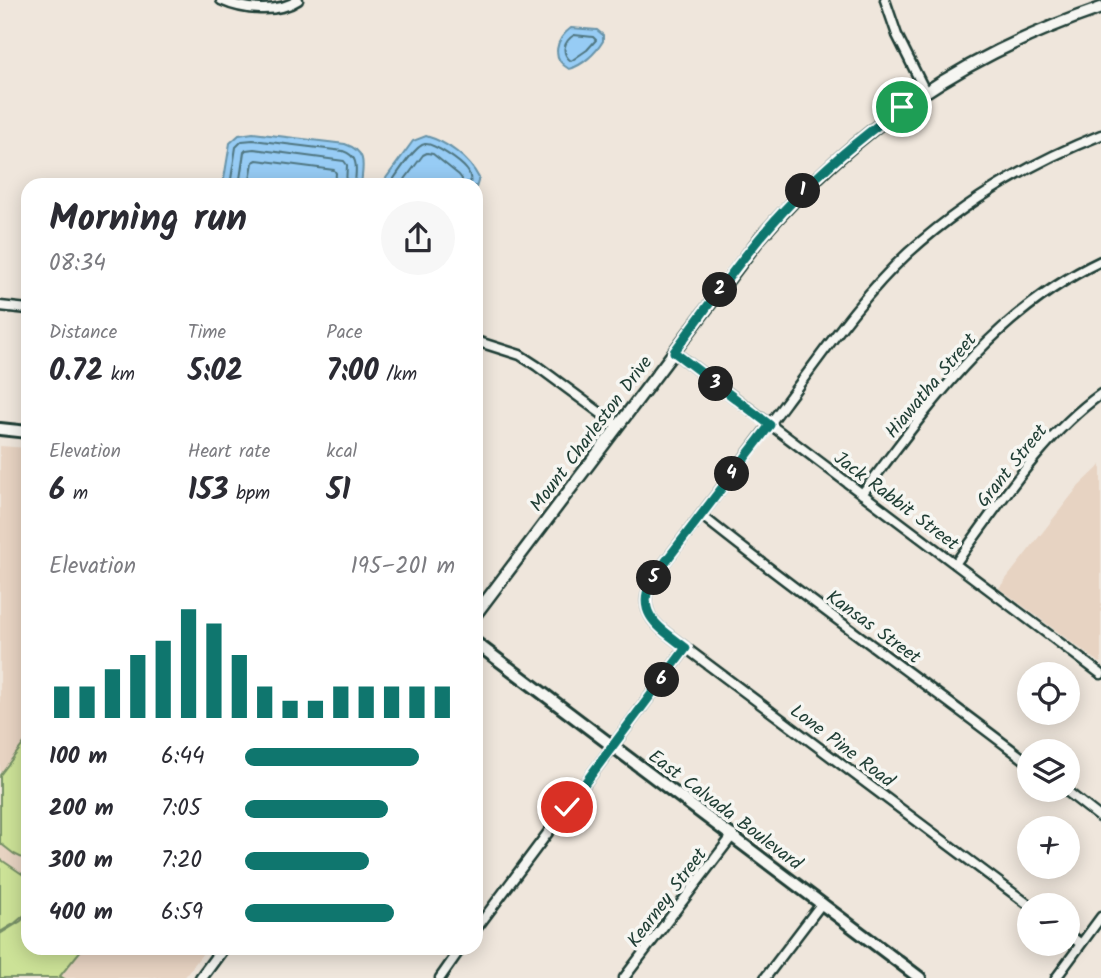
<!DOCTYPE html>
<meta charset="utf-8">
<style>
body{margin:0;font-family:Kalam,sans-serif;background:#f7f7f7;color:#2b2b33;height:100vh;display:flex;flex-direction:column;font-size:26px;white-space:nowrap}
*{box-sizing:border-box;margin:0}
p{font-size:23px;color:#7c7c81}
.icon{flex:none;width:38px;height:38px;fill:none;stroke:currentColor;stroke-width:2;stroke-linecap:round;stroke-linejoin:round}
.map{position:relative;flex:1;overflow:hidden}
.details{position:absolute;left:21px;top:178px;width:462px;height:777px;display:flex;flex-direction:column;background:#fff;border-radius:21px;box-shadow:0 4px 18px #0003}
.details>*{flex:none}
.buttons{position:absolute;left:1017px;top:662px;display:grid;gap:14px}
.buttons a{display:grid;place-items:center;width:63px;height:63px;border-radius:50%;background:#fff;box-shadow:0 4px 18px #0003;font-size:35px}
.pin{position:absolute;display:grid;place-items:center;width:60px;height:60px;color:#fff;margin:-30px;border:4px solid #fff;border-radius:50%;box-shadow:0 2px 7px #0007}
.km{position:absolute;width:35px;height:35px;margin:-18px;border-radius:50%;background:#222;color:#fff;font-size:19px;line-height:35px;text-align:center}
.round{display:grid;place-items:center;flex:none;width:74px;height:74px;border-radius:37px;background:#f7f7f7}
.headline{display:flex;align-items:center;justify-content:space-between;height:119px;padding:0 28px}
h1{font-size:38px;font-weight:700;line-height:52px}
.stats{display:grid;grid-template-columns:repeat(3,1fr);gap:10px;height:119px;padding:7px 28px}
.stats div{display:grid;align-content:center}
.stats b{font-size:30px;font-weight:700}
.stats small{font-size:19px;font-weight:400}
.stats p{font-size:19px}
.chart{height:196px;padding:14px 28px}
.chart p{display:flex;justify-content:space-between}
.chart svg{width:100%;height:126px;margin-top:7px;stroke:#0f766e;stroke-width:6}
ul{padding:0 28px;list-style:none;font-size:23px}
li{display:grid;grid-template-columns:112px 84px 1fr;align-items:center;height:52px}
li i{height:18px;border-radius:9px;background:#0f766e}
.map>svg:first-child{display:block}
.built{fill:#e7d3c2}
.green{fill:#cce297;stroke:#769066;stroke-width:2}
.water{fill:#97ccf5;stroke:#6793a8;stroke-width:2}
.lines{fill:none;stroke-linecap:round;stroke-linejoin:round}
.shore{stroke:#4f7681;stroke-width:2}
.minor-casing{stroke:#1f3d34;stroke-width:13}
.tertiary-casing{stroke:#1f3d34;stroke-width:15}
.secondary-casing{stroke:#1f3d34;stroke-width:16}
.minor{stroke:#f6f6f2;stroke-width:8}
.tertiary{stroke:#f6f6f2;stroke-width:10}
.secondary{stroke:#f6f6f2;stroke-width:10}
.route-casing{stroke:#fff;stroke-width:14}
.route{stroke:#0f766e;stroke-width:9}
.labels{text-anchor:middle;stroke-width:7;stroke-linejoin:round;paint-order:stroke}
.street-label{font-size:19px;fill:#1f3d34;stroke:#f6f6f2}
</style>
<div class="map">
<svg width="1101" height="978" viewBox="0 0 1101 978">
<rect width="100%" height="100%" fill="#efe6dc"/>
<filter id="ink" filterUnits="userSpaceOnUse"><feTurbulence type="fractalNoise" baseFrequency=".0143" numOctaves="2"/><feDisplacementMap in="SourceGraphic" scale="14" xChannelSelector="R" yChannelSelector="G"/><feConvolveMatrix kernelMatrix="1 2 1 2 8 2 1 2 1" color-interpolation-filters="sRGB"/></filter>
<g filter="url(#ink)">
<!-- built -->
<path class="built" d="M 0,446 L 28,448 L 28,948 L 206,949 L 184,978 L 0,978 Z
M 1101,465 L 1101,664 L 999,588 L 1078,487 Z"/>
<!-- green -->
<path class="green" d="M 28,738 L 28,861 L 14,854 L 0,843 L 0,775 Z
M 0,859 L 28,878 L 28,912 L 15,923 L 0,932 Z
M 28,914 L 28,948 L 82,949 L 60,976 L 63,978 L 0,978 L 0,934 L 21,921 Z"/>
<!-- water -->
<path class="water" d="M 571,28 L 597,30 L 603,35 L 603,41 C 596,53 582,66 569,69 C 550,58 556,39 571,28 Z
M 253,133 L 345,144 C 368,152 363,165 361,185 L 223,185 L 230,143 L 239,135 Z
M 426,136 C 447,142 469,158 479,178 L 476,188 L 476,186 L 381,185 L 413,141 Z"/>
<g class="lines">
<!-- shore -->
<path class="shore" d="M 574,35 L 593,37 L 596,40 L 587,50 L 571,61 C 561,53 563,42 574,35 Z
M 230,186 L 236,147 L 242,141 L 253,140 L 343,151 C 361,157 355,171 355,186
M 239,186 L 244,152 L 246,150 L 254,149 L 344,161 L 347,165 L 346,186
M 249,186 L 253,162 L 257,160 L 334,170 L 336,173 L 335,186
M 389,186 C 396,176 415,145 425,144 C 434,143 461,162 467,170 C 471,175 471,180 470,186
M 400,186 L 423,155 L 427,153 L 433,154 L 459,175 L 462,179 L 461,186"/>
<defs>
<path id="minor" d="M 221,0 C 243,10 277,14 298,0
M 885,0 L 897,35 L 925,91
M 0,306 L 28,309
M 476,341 L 520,355 L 537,366 L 618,426
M 674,352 L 1101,674
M 862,494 C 931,403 995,311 1101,261
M 701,515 C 808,601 920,679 1029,763
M 955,564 C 997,507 1043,435 1101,394
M 1064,789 L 1101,818
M 1029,905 L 686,648 C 660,628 633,614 653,578 C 697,520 741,463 784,405 C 823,353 860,298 908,253 C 964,202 1030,163 1101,135
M 476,929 L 686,648
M 1068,934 L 1081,944
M 440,978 L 461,948
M 624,978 L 733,835
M 765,978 L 822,903
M 1056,978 L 1101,917"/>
<path id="tertiary" d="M 476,614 L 760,238 C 857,127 961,56 1101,8
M 201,978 L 223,948"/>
<path id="secondary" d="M 0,429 L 28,432
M 476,643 L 920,978"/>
</defs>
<!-- minor casing -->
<use href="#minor" class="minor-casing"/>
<!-- tertiary casing -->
<use href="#tertiary" class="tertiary-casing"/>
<!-- secondary casing -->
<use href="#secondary" class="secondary-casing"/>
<!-- minor -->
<use href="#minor" class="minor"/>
<!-- tertiary -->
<use href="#tertiary" class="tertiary"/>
<!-- secondary -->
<use href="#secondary" class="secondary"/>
</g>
</g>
<g class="lines" filter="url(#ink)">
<defs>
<path id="route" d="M 567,807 L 686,648 C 660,628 633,614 653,578 L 770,425 L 674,352 C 712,301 748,247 793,201 C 826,166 863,136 902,107"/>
</defs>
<!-- route casing -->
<use href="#route" class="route-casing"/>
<!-- route -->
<use href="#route" class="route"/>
</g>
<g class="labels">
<!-- street labels -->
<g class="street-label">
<text transform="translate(930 385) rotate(-50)" y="7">Hiawatha Street</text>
<text transform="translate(590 433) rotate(-53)" y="7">Mount Charleston Drive</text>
<text transform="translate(1011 465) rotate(-51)" y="7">Grant Street</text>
<text transform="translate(897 500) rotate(37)" y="7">Jack Rabbit Street</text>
<text transform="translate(874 626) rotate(36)" y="7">Kansas Street</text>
<text transform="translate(843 745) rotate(37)" y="7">Lone Pine Road</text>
<text transform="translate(726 809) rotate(37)" y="7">East Calvada Boulevard</text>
<text transform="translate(666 897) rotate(-53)" y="7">Kearney Street</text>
</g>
</g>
</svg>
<div class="buttons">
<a><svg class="icon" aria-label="locate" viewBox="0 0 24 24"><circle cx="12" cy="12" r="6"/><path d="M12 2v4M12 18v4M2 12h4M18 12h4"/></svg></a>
<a><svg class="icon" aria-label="layers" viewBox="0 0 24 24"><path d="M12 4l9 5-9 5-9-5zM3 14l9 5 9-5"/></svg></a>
<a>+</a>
<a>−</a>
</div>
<div class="pin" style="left:902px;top:107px;background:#1e9e55"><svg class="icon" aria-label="arrive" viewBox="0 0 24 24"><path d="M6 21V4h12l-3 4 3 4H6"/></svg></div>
<div class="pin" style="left:567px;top:807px;background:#d93025"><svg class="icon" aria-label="check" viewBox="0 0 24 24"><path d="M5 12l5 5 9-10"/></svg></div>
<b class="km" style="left:803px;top:191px">1</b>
<b class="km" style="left:720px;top:290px">2</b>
<b class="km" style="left:716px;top:384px">3</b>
<b class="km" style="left:732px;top:474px">4</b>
<b class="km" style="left:654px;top:578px">5</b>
<b class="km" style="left:662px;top:680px">6</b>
<section class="details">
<div class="headline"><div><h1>Morning run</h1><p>08:34</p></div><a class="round"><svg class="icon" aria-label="share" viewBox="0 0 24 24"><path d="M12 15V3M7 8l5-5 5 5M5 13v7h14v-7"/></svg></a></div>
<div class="stats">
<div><p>Distance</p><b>0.72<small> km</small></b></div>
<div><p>Time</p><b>5:02</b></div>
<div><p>Pace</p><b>7:00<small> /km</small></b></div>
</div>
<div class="stats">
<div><p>Elevation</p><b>6<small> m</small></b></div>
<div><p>Heart rate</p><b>153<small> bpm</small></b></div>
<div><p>kcal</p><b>51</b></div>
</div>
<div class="chart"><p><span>Elevation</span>195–201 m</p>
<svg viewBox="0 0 160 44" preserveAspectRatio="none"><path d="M5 44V33M15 44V33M25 44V27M35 44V22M45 44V17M55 44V6M65 44V11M75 44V22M85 44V33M95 44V38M105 44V38M115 44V33M125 44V33M135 44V33M145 44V33M155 44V33"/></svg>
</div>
<ul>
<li><b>100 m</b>6:44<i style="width:83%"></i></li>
<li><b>200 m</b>7:05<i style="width:68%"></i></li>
<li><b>300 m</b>7:20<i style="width:59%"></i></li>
<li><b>400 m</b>6:59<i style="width:71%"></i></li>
</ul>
</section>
</div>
